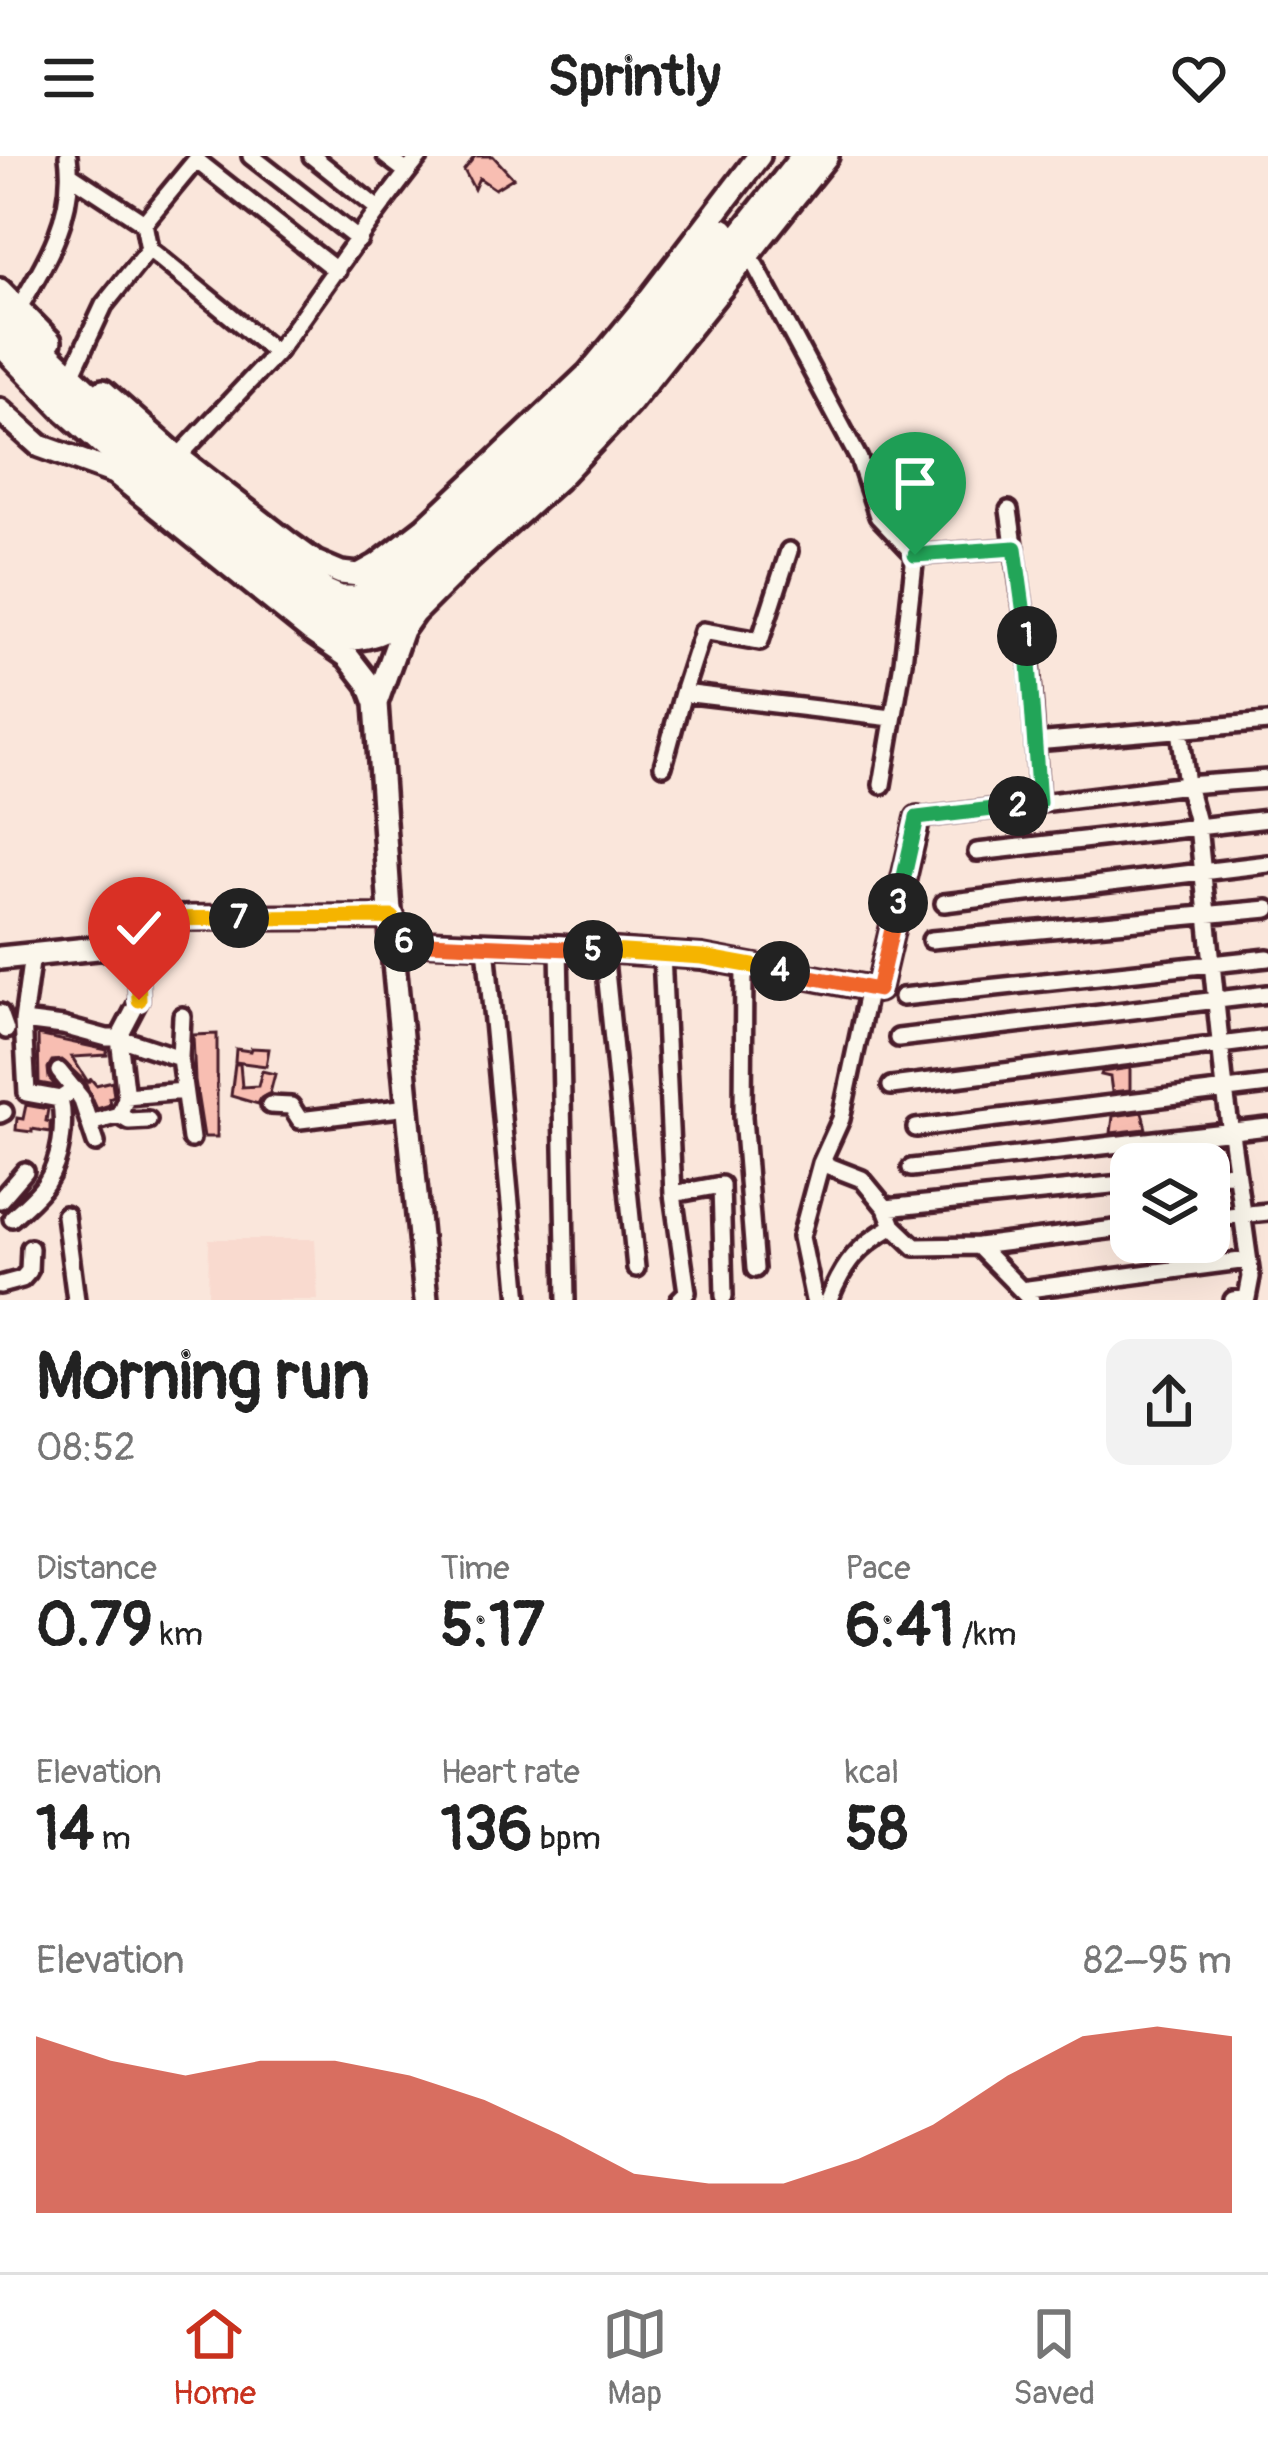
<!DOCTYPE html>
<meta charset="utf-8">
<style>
body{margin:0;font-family:Pangolin,sans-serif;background:#f2f2f2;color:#222;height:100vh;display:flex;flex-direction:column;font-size:45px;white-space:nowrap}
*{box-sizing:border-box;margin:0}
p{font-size:39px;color:#767676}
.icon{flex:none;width:66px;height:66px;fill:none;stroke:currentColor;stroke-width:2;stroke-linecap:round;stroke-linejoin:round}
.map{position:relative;height:1144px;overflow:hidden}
.side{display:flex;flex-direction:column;background:#fff;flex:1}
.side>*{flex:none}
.tools{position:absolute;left:1110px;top:987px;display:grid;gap:24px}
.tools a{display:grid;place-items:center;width:120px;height:120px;border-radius:24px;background:#fff;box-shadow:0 12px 48px #0002;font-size:60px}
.pin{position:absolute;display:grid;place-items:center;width:102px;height:102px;color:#fff;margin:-123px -51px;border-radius:50% 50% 50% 0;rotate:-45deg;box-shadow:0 0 12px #0007}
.pin .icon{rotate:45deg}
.km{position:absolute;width:60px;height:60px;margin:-30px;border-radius:50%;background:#222;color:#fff;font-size:33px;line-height:60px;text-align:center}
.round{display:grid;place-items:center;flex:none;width:126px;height:126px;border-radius:24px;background:#f2f2f2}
.overview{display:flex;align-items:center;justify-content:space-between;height:204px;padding:0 36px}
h1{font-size:66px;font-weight:700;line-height:90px}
.stats{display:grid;grid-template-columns:repeat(3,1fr);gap:18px;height:204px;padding:12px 36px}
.stats div{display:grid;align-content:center}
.stats b{font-size:60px;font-weight:700}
.stats small{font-size:33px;font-weight:400}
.stats p{font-size:33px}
.chart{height:336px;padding:24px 36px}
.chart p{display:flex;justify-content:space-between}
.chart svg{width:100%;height:216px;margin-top:12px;fill:#c8321e;opacity:.7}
header{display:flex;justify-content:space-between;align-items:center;height:156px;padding:0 36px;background:#fff;font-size:54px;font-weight:700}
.menu{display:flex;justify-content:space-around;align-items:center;height:168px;border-top:3px solid #e0e0e0;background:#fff;font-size:33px;color:#767676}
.menu a{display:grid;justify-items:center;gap:6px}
.menu .active{color:#c8321e}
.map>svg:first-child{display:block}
.built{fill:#f9dacf}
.building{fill:#f8beb2;stroke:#4a1f2b;stroke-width:3}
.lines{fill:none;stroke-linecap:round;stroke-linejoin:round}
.street-casing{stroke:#4a1f2b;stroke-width:24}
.secondary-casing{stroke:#4a1f2b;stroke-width:30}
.highway-casing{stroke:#4a1f2b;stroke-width:36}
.street{stroke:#fbf7ec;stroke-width:15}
.secondary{stroke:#fbf7ec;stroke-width:21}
.highway{stroke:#fbf7ec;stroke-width:27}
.split-1-casing{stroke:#fff;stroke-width:24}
.split-2-casing{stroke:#fff;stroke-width:24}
.split-3-casing{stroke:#fff;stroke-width:24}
.split-4-casing{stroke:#fff;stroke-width:24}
.split-5-casing{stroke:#fff;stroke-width:24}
.split-6-casing{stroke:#fff;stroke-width:24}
.split-7-casing{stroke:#fff;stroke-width:24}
.split-8-casing{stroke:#fff;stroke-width:24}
.split-1{stroke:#22a559;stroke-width:15}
.split-2{stroke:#22a559;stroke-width:15}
.split-3{stroke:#22a559;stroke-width:15}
.split-4{stroke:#f0652b;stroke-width:15}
.split-5{stroke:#f5b400;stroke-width:15}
.split-6{stroke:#f0652b;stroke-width:15}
.split-7{stroke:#f5b400;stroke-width:15}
.split-8{stroke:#f5b400;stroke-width:15}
</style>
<header><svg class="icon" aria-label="menu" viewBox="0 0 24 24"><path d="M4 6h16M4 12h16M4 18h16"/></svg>Sprintly<svg class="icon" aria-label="heart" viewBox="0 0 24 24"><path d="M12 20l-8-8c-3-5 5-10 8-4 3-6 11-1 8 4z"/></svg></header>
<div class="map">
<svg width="1268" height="1144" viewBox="0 0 1268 1144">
<rect width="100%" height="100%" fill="#fae6db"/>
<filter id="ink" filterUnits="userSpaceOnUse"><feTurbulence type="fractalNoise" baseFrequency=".00833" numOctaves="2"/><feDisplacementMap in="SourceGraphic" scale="24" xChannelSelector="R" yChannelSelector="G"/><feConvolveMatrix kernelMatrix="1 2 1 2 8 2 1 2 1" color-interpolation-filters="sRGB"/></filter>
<g filter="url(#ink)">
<!-- built -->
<path class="built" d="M 209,1083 L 315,1083 L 318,1144 L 208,1144 Z"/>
<!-- building -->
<path class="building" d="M 475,0 L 493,0 L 513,22 L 495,33 L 479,22 L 474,33 L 464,14 Z
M 217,878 L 217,981 L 204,981 L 195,924 L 193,879 Z
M 38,879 L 107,894 L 107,899 L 72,901 L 88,926 L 91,923 L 96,929 L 112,925 L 114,940 L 109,942 L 110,949 L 97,953 L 84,925 L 62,904 L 52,905 L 48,912 L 49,922 L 56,930 L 39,927 Z
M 251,892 L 269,893 L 266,910 L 235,906 L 236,893 L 250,895 Z
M 235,908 L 240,908 L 242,931 L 258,930 L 262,915 L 275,918 L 270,937 L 261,942 L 258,948 L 231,940 Z
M 1130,912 L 1130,934 L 1112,936 L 1110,921 L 1101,919 L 1102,916 Z
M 26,949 L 48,953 L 46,965 L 50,966 L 50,976 L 32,973 L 32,976 L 16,974 L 17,962 L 23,963 Z
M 1142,956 L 1146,973 L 1111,977 L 1113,960 Z"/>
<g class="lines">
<defs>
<path id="street" d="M 251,0 L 359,84
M 312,0 L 377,52
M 386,0 L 407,16
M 71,19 L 144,67 L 149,93
M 144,67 L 196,4 L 337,115
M 748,100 L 756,111 L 859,303 L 878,360 L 915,399
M 18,153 C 47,106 76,57 68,0
M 276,197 C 324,132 369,63 420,0
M 75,211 L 104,149 L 149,93 L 276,197 L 178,301
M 1009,354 L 1029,493 L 1039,647
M 683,537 L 703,475 L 760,485 L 789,395
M 1180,573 L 1187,629 L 1268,623
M 1035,586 L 1268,566
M 663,610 L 683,537 L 892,562
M 882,629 L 903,506 L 915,399 L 1015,392
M 918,662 L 1187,629 L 1198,670 L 1225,934 L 1251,1121 L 1247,1142 L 1233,1144
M 977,696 L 1268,663
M 944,747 L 1268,708
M 931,784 L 1268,753
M 486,790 L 519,1144
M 559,791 L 566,1144
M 604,795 L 636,1112
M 662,798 L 673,1038
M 32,799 L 23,865 L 27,937 L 60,943 L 75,933
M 744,809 L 743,961 L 755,1113
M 902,841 L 1268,802
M 0,857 L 6,874
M 182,860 L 180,902 L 191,983
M 23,865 L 63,870 L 107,882 L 119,882 L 180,902
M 898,882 L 1268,838
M 59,915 L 81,942 L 96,987
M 891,930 L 1268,883
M 126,940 L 184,935
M 270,949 L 291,950 L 300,964 L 408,951
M 0,958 L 4,956
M 119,959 L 126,942 L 119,882 L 139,844 L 137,788
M 90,967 L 119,959 L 129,965 L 148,964
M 916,972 L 1268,929
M 821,1007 L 862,1023 L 886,1052 L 893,1070 L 915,1091 L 978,1090 L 1031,1144
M 911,1012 L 1268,971
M 1209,1019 L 1236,1016
M 0,1044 L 25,1015
M 886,1052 L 1131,1027
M 65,1059 L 76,1144
M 12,1062 C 23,1051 38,1040 46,1027 C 61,1004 66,969 60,943
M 1209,1062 L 1268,1056
M 978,1090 L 1131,1071
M 0,1129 L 22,1123 L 29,1115 L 30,1092
M 1021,1134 L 1248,1104
M 679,1144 L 687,1136 L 673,1038 L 721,1029 L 724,1140
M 814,1144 L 801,1081 L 821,1007 L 841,963 L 869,832
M 829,1144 C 844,1107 858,1090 893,1070"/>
<path id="secondary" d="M 0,134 L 50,185
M 103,235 L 178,301 L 290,388 L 315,406 L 341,417 L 359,419 L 377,409 L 425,372 L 588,218 L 641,154 L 759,0
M 0,254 L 40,290 L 115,317 L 312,476 L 348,501 L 369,528 L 376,547 L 392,785 L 426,1144
M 320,479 C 354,488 381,481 409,461
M 376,547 L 402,474 L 414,457 L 460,411 L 558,323 L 629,248 L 827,0
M 392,785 L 559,791 L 702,801 L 878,834 L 918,662
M 0,802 L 137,788 L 159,762 L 392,761"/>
<path id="highway" d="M 0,154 C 102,257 210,349 324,437 L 340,444 L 357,444 L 386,428 L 425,395 L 508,317 L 602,223 L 722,76
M 0,184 L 68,254 L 158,334 L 304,452 L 333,466 L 369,464 L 403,443 L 499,354 L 615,237 L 667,175 L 806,0"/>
</defs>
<!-- street casing -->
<use href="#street" class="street-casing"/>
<!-- secondary casing -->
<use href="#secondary" class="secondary-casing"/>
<!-- highway casing -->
<use href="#highway" class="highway-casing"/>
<!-- street -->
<use href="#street" class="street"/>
<!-- secondary -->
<use href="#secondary" class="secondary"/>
<!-- highway -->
<use href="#highway" class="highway"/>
</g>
</g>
<g class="lines" filter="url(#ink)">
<defs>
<path id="split-1" d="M 915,399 L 1015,392 L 1027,480"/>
<path id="split-2" d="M 1018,650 L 1039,647 L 1027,480"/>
<path id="split-3" d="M 898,747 L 917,662 L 1018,650"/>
<path id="split-4" d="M 780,815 L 878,834 L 898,747"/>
<path id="split-5" d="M 593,794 L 703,801 L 780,815"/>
<path id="split-6" d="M 404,786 L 593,794"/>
<path id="split-7" d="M 239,762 L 392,761 L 392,785 L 404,786"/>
<path id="split-8" d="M 139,844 L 137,788 L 159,763 L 239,762"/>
</defs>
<!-- split-1 casing -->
<use href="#split-1" class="split-1-casing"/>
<!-- split-2 casing -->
<use href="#split-2" class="split-2-casing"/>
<!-- split-3 casing -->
<use href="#split-3" class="split-3-casing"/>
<!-- split-4 casing -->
<use href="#split-4" class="split-4-casing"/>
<!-- split-5 casing -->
<use href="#split-5" class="split-5-casing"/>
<!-- split-6 casing -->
<use href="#split-6" class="split-6-casing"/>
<!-- split-7 casing -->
<use href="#split-7" class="split-7-casing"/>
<!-- split-8 casing -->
<use href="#split-8" class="split-8-casing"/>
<!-- split-1 -->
<use href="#split-1" class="split-1"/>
<!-- split-2 -->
<use href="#split-2" class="split-2"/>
<!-- split-3 -->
<use href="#split-3" class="split-3"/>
<!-- split-4 -->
<use href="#split-4" class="split-4"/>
<!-- split-5 -->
<use href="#split-5" class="split-5"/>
<!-- split-6 -->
<use href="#split-6" class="split-6"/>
<!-- split-7 -->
<use href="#split-7" class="split-7"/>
<!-- split-8 -->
<use href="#split-8" class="split-8"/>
</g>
</svg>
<div class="tools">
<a><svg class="icon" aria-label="layers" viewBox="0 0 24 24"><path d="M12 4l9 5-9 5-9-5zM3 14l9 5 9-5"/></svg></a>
</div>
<div class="pin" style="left:915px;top:399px;background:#1e9e55"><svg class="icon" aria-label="arrive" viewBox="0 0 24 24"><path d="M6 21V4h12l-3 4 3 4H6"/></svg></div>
<div class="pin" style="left:139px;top:844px;background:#d93025"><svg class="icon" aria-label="check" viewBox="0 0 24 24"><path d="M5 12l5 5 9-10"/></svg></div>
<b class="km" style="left:1027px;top:480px">1</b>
<b class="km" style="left:1018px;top:650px">2</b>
<b class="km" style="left:898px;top:747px">3</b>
<b class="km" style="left:780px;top:815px">4</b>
<b class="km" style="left:593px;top:794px">5</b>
<b class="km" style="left:404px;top:786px">6</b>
<b class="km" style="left:239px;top:762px">7</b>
</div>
<section class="side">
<div class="overview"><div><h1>Morning run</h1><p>08:52</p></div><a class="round"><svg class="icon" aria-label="share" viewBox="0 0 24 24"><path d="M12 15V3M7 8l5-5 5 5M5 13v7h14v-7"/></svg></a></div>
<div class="stats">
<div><p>Distance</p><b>0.79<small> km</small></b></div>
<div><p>Time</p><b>5:17</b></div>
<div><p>Pace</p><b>6:41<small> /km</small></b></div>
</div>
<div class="stats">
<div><p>Elevation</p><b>14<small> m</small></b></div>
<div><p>Heart rate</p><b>136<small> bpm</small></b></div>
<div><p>kcal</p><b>58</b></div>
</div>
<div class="chart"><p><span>Elevation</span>82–95 m</p>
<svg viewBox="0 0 160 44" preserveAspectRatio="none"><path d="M0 44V8L10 13L20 16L30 13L40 13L50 16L60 21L70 28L80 36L90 38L100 38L110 33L120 26L130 16L140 8L150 6L160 8V44z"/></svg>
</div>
</section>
<nav class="menu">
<a class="active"><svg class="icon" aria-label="home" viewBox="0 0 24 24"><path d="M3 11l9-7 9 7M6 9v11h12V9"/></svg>Home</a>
<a><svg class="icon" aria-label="map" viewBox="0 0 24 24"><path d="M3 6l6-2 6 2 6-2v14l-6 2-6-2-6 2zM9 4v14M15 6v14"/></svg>Map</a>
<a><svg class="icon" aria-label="saved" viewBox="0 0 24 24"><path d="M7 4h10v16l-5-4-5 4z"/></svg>Saved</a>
</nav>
